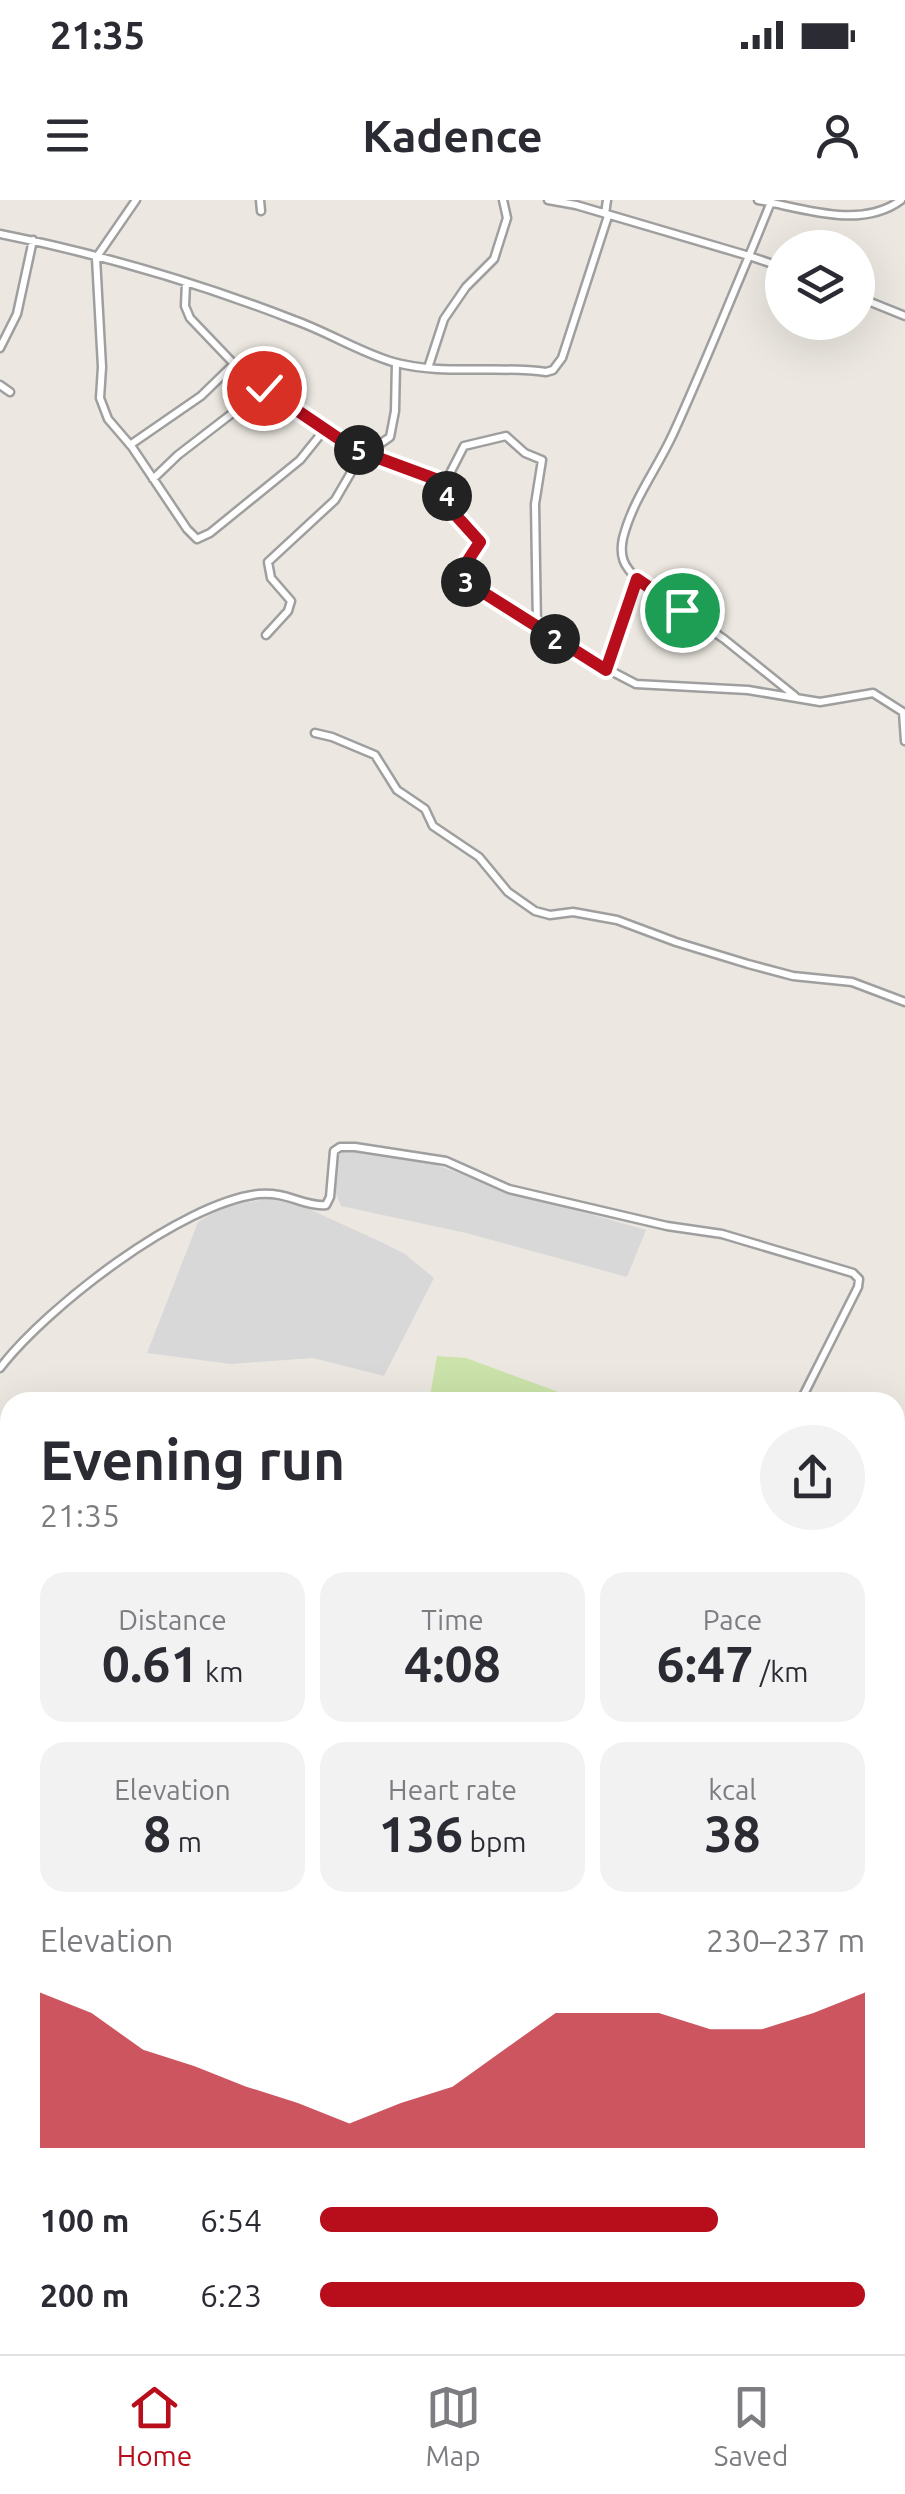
<!DOCTYPE html>
<meta charset="utf-8">
<style>
body{margin:0;font-family:Ubuntu,sans-serif;background:#f2f2f3;color:#2b2b33;height:100vh;display:flex;flex-direction:column;font-size:38px;white-space:nowrap}
*{box-sizing:border-box;margin:0}
p{font-size:32px;color:#7c7c81}
.icon{flex:none;width:55px;height:55px;fill:none;stroke:currentColor;stroke-width:2;stroke-linecap:round;stroke-linejoin:round}
.map{position:relative;flex:1;overflow:hidden}
.side{position:absolute;left:0px;top:1192px;width:905px;height:962px;display:flex;flex-direction:column;background:#fff;border-radius:30px 30px 0 0;box-shadow:0 10px 40px #0002}
.side>*{flex:none}
.tools{position:absolute;left:765px;top:30px;display:grid;gap:20px}
.tools a{display:grid;place-items:center;width:110px;height:110px;border-radius:50%;background:#fff;box-shadow:0 10px 40px #0002;font-size:50px}
.pin{position:absolute;display:grid;place-items:center;width:85px;height:85px;color:#fff;margin:-42px;border:5px solid #fff;border-radius:50%;box-shadow:0 2px 10px #0007}
.km{position:absolute;width:50px;height:50px;margin:-25px;border-radius:50%;background:#222;color:#fff;font-size:28px;line-height:50px;text-align:center}
.round{display:grid;place-items:center;flex:none;width:105px;height:105px;border-radius:52px;background:#f2f2f3}
.headline{display:flex;align-items:center;justify-content:space-between;height:170px;padding:0 40px}
h1{font-size:55px;font-weight:700;line-height:75px}
.stats{display:grid;grid-template-columns:repeat(3,1fr);gap:15px;height:170px;padding:10px 40px}
.stats div{display:grid;align-content:center;border-radius:25px;background:#f2f2f3;text-align:center}
.stats b{font-size:50px;font-weight:700}
.stats small{font-size:28px;font-weight:400}
.stats p{font-size:28px}
.chart{height:280px;padding:20px 40px}
.chart p{display:flex;justify-content:space-between}
.chart svg{width:100%;height:180px;margin-top:10px;fill:#b80e1c;opacity:.7}
ul{padding:0 40px;list-style:none;font-size:32px}
li{display:grid;grid-template-columns:160px 120px 1fr;align-items:center;height:75px}
li i{height:25px;border-radius:12px;background:#b80e1c}
.status{display:flex;justify-content:space-between;align-items:center;height:70px;padding:0 50px;background:#fff;direction:ltr}
.status svg{height:28px;fill:currentColor}
header{display:flex;justify-content:space-between;align-items:center;height:130px;padding:0 40px;background:#fff;font-size:45px;font-weight:700}
.menu{display:flex;justify-content:space-around;align-items:center;height:140px;border-top:2px solid #e1e1e2;background:#fff;font-size:28px;color:#7c7c81}
.menu a{display:grid;justify-items:center;gap:5px}
.menu .active{color:#b80e1c}
.map>svg:first-child{display:block}
.residential{fill:#d9d8d8}
.education{fill:#fcf9da}
.grass{fill:#cbe3aa}
.forest{fill:#abc999}
.lines{fill:none;stroke-linecap:round;stroke-linejoin:round}
.minor-casing{stroke:#9f9f9f;stroke-width:11}
.minor{stroke:#fff;stroke-width:6}
.route-casing{stroke:#fff;stroke-width:20}
.route{stroke:#b80e1c;stroke-width:12}
</style>
<div class="status"><b>21:35</b><svg viewBox="0 0 49 12"><path d="M0 12V9h3v3zM5 12V6h3v6zM10 12V3h3v9zM15 12V0h3v12zM26 1h20v11H26zM47 4h2v5h-2z"/></svg></div>
<header><svg class="icon" aria-label="menu" viewBox="0 0 24 24"><path d="M4 6h16M4 12h16M4 18h16"/></svg>Kadence<svg class="icon" aria-label="person" viewBox="0 0 24 24"><circle cx="12" cy="8" r="4"/><path d="M4 21q1-7 8-7t8 7"/></svg></header>
<div class="map">
<svg width="905" height="2154" viewBox="0 0 905 2154">
<rect width="100%" height="100%" fill="#ece8e1"/>
<!-- residential -->
<path class="residential" d="M 340,948 L 418,958 L 499,988 L 646,1030 L 627,1077 L 466,1033 L 341,1006 L 331,981 Z
M 272,998 L 311,1010 L 379,1041 L 405,1054 L 434,1078 L 384,1176 L 313,1158 L 231,1164 L 147,1153 L 198,1022 L 225,1006 Z"/>
<!-- education -->
<path class="education" d="M 0,1236 L 10,1244 L 10,1779 L 0,1777 Z"/>
<!-- grass -->
<path class="grass" d="M 437,1156 L 466,1158 L 586,1202 L 429,1202 Z"/>
<!-- forest -->
<path class="forest" d="M 10,1391 L 10,1445 L 0,1445 L 0,1404 Z
M 4,1619 L 10,1622 L 10,1689 L 5,1677 L 8,1663 L 3,1660 L 0,1623 Z"/>
<g class="lines">
<defs>
<path id="minor" d="M 136,0 L 96,58 L 102,167 L 100,198 L 108,219 L 132,247 L 187,329 L 197,339 L 210,333 L 300,260 L 325,229
M 260,0 L 261,11
M 548,0 L 576,5 L 749,56 L 771,2
M 758,0 C 802,8 861,30 901,0
M 605,14 L 607,0
M 0,34 C 100,54 199,83 294,120 C 328,132 359,152 393,162 C 443,176 495,165 546,172 L 553,170 L 562,158 L 608,16
M 782,67 L 749,56 C 724,115 700,175 673,234 C 657,269 633,299 623,338 C 619,357 624,366 637,379 L 724,439 L 795,496
M 186,82 L 185,106 L 190,118 L 234,164 L 354,249 L 370,251 L 390,237 L 395,211 L 396,163
M 858,97 L 905,116
M 0,148 L 17,114 L 33,40
M 428,168 L 444,119 L 466,87 L 494,59 L 507,18 L 503,0
M 0,185 L 10,192
M 130,245 L 201,196 L 234,164
M 153,279 L 178,255 L 265,188
M 445,283 L 451,311 L 480,342 L 463,368 L 462,376 L 465,381 L 586,458 L 636,484 L 748,490 L 820,502 L 873,493 L 903,512 L 905,541
M 266,435 L 288,411 L 291,401 L 271,378 L 268,362 L 335,300 L 363,252 L 445,283 L 464,246 L 506,236 L 525,253 L 542,260 L 535,304 L 537,426
M 606,470 L 637,379
M 315,533 L 332,537 L 375,555 L 397,590 L 425,609 L 433,626 L 479,657 L 508,692 L 535,711 L 550,715 L 573,712 L 617,720 L 676,742 L 748,764 L 793,776 L 852,782 L 905,802
M 0,1168 C 47,1107 181,1003 259,994 C 286,991 304,1007 326,1005 L 330,997 L 334,951 L 340,947 L 355,947 L 446,961 L 509,989 L 667,1026 L 722,1034 L 853,1073 L 859,1079 L 858,1087 L 800,1202
M 0,1227 L 10,1230
M 895,1375 L 905,1381
M 895,1437 L 905,1445
M 895,1489 L 905,1468
M 895,1555 L 905,1559
M 895,1665 L 905,1650
M 895,1829 L 905,1833
M 803,2145 L 817,2154
M 641,2154 L 645,2145
M 901,2154 L 905,2148"/>
</defs>
<!-- minor casing -->
<use href="#minor" class="minor-casing"/>
<!-- minor -->
<use href="#minor" class="minor"/>
</g>
<g class="lines">
<defs>
<path id="route" d="M 264,188 L 354,249 L 446,283 L 452,311 L 480,342 L 463,368 L 462,376 L 465,381 L 606,470 L 637,379 L 682,410"/>
</defs>
<!-- route casing -->
<use href="#route" class="route-casing"/>
<!-- route -->
<use href="#route" class="route"/>
</g>
</svg>
<div class="tools">
<a><svg class="icon" aria-label="layers" viewBox="0 0 24 24"><path d="M12 4l9 5-9 5-9-5zM3 14l9 5 9-5"/></svg></a>
</div>
<div class="pin" style="left:682px;top:410px;background:#1e9e55"><svg class="icon" aria-label="arrive" viewBox="0 0 24 24"><path d="M6 21V4h12l-3 4 3 4H6"/></svg></div>
<div class="pin" style="left:264px;top:188px;background:#d93025"><svg class="icon" aria-label="check" viewBox="0 0 24 24"><path d="M5 12l5 5 9-10"/></svg></div>
<b class="km" style="left:555px;top:439px">2</b>
<b class="km" style="left:466px;top:382px">3</b>
<b class="km" style="left:447px;top:296px">4</b>
<b class="km" style="left:359px;top:250px">5</b>
<section class="side">
<div class="headline"><div><h1>Evening run</h1><p>21:35</p></div><a class="round"><svg class="icon" aria-label="share" viewBox="0 0 24 24"><path d="M12 15V3M7 8l5-5 5 5M5 13v7h14v-7"/></svg></a></div>
<div class="stats">
<div><p>Distance</p><b>0.61<small> km</small></b></div>
<div><p>Time</p><b>4:08</b></div>
<div><p>Pace</p><b>6:47<small> /km</small></b></div>
</div>
<div class="stats">
<div><p>Elevation</p><b>8<small> m</small></b></div>
<div><p>Heart rate</p><b>136<small> bpm</small></b></div>
<div><p>kcal</p><b>38</b></div>
</div>
<div class="chart"><p><span>Elevation</span>230–237 m</p>
<svg viewBox="0 0 160 44" preserveAspectRatio="none"><path d="M0 44V6L10 11L20 20L30 24L40 29L50 33L60 38L70 33L80 29L90 20L100 11L110 11L120 11L130 15L140 15L150 11L160 6V44z"/></svg>
</div>
<ul>
<li><b>100 m</b>6:54<i style="width:73%"></i></li>
<li><b>200 m</b>6:23<i style="width:100%"></i></li>
</ul>
</section>
</div>
<nav class="menu">
<a class="active"><svg class="icon" aria-label="home" viewBox="0 0 24 24"><path d="M3 11l9-7 9 7M6 9v11h12V9"/></svg>Home</a>
<a><svg class="icon" aria-label="map" viewBox="0 0 24 24"><path d="M3 6l6-2 6 2 6-2v14l-6 2-6-2-6 2zM9 4v14M15 6v14"/></svg>Map</a>
<a><svg class="icon" aria-label="saved" viewBox="0 0 24 24"><path d="M7 4h10v16l-5-4-5 4z"/></svg>Saved</a>
</nav>
